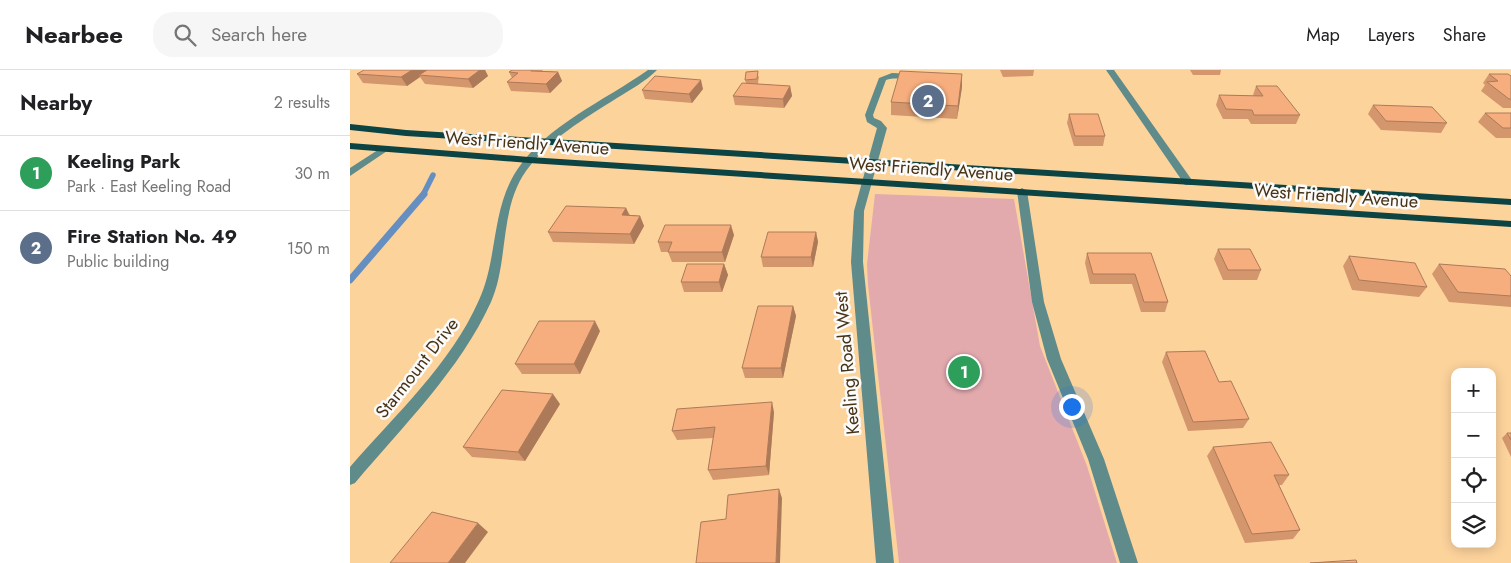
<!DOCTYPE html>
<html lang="en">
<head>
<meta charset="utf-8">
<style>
	:root { --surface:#fff; --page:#f6f6f6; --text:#202124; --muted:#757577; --line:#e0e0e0; --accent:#0f766e }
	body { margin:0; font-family:Jost,sans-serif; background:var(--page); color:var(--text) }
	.controls { position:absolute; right:15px; bottom:15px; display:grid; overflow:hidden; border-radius:10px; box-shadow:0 2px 12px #0003 }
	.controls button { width:45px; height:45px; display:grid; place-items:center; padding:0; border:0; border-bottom:1px solid var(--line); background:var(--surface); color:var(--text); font:25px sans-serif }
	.you { position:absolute; left:721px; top:336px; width:18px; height:18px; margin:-12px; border:4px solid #fff; border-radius:50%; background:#1a73e8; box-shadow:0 0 0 8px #1a73e833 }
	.badge { display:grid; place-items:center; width:32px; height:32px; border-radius:50%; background:var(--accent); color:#fff; font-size:16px; font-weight:700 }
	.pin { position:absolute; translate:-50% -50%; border:2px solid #fff; box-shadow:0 1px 5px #0006 }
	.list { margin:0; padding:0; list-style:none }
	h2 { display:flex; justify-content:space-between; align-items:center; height:65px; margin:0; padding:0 20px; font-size:21px }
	h2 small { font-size:16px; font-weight:400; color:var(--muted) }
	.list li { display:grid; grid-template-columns:32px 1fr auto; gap:15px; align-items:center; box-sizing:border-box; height:75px; padding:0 20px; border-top:1px solid var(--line) }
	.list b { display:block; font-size:19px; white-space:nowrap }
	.list p { margin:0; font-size:16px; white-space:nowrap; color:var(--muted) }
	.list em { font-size:16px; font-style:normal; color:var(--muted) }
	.icon { flex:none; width:28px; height:28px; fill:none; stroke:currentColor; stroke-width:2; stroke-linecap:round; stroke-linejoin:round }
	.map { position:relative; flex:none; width:1161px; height:493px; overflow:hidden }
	header { display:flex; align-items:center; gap:30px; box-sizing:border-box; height:70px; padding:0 25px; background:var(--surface); border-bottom:1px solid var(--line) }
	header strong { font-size:24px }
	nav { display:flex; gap:28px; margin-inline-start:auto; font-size:18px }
	.search { width:350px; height:45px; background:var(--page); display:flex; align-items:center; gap:12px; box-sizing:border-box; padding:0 18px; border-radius:20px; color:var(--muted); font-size:19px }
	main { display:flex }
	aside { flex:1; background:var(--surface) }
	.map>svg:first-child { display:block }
	.green { fill:#e3aaae }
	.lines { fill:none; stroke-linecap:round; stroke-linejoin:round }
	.stream-far1 { stroke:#668fc1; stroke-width:5.5 }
	.stream { stroke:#668fc1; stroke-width:7 }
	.minor { fill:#5f8b8a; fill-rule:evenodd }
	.major { fill:#0c4343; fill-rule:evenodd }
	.wall { fill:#d4966c }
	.shaded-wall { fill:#ac7a58 }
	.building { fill:#f6ae7e; stroke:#ac7a58 }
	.labels { text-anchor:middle; stroke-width:5; stroke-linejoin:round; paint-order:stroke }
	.street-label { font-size:18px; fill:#483315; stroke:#fbfbfb }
</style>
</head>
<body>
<header>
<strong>Nearbee</strong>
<div class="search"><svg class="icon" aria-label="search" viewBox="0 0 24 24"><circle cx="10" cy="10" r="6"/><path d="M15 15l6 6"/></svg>Search here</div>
<nav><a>Map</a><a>Layers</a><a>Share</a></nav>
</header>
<main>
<aside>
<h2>Nearby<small>2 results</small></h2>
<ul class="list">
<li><span class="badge" style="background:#2e9e5b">1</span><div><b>Keeling Park</b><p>Park · East Keeling Road</p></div><em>30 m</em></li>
<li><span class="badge" style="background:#5c6f8a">2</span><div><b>Fire Station No. 49</b><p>Public building</p></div><em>150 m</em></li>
</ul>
</aside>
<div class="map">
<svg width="1161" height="493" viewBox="0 0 1161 493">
	<rect width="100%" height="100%" fill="#fdd39c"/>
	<path class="green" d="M525,124L664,129L690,276L737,396L767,493H549L518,215L517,194Z"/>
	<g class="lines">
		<path class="stream-far1" d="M73,125L83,105"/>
		<path class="stream" d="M0,210L74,124"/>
		<path class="minor" d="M298,0H307C296,11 280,20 267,28C234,49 199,69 176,101C149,139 159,191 141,232C110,300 53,356 5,413L0,415V397C45,345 101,294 129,230C148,189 141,139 167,100C197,55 254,31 298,0Z
			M756,0H764L844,113L843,115H835Z
			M542,3L565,4L569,6C561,12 547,6 536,10L523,45L524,48L531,51L537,58L514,141L513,192L544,493H526L501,192L504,141L527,58L517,52L515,45L529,8Z
			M34,76L37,77V81L0,106V98Z
			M672,118L677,121L694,232L711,289L754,389L788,493H770L738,389L697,289L682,232L667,121Z"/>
		<path class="major" d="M0,54L56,60L1161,129V135L56,66L0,60Z
			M0,73L179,87L1161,151V157L179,93L0,79Z"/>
	</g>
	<path class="wall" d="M77,0H135L138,6L123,18L75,14L70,7L57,16L13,13L7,4Z
		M162,0H192L193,1L208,2L212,11L200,23L161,21L157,12L162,8L159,2Z
		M650,0H684L683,6L653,7Z
		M840,0H871L870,5H843Z
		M612,4V17L607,49L541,45V32Z
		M1139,4L1161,6V38H1153L1131,21L1135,15L1133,13Z
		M409,6L408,14L440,16L442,26L434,38L385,35L383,26L396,13L395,10Z
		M906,16L950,45L946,54H901L898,49H873L866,35L869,25L904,26L903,25Z
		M353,19L342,33L295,29L292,20Z
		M1023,35L1097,53L1091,63L1031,60L1018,44Z
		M1135,43H1161V68H1146L1128,52Z
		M719,44L755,66L753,76H724L717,53Z
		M276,138L280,145L290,146L294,156L284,174L203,172L198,162Z
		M466,162L468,172L463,197H413L411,187Z
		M384,165L375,192H322L318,182H311L308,172Z
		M868,179L911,200L907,210H873L864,189Z
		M737,183H801L818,232L815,242H791L782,214H740L735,193Z
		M999,186L1077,217L1069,227L1002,220L993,196Z
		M374,194L378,205L372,222H334L331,212Z
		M1089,194L1161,206V237L1099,232L1082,204Z
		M443,236L446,246L433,308H395L392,298Z
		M250,261L230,304H172L165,294Z
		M816,282L869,312L899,349L893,358L838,361L812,292Z
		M210,334L175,391L122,387L113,377Z
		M424,342L419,405L363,410L358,400L363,368L327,370L322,361Z
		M1157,363H1161V387L1152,368Z
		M863,377L939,405L932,415H929L950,460L943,469L895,473L857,386Z"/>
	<path class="shaded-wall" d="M62,0H76L78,2L69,5L70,7L57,16L51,7Z
		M123,0H135L138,6L123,18L118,9Z
		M208,2L212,11L200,23L196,14Z
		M612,4V17L607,49L608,36Z
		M351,10L353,19L342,33L339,24Z
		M440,16L442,26L434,38L433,29Z
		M276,138L280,148L272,145Z
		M290,146L294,156L284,174L280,164Z
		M381,155L384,165L375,192L372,182Z
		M466,162L468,172L463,197L461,187Z
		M374,194L378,205L372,222L369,212Z
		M443,236L446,246L433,308L431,298Z
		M245,251L250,261L230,304L224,294Z
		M203,324L210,334L175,391L168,382Z
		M422,332L424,342L419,405L416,396Z
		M429,419L432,428L430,493H426Z
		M128,453L138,462L115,493H98Z"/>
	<path class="building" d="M14,0H62L51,7L7,4Z
		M77,0H130L118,9L69,5Z
		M162,0H181V1L208,2L196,14L157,12L168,3L159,2Z
		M408,1L407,9L395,10L396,2Z
		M550,1L612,4L608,36L541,32Z
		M1139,4H1158L1161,6V29H1159L1137,12L1148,11Z
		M305,6L351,10L339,24L292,20Z
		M392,13L440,16L433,29L383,26Z
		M906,16H927L950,45H904L902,40L876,39L869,25L913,26Z
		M1023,35L1082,37L1097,53L1036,51Z
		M1135,43H1161V58H1153Z
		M719,44H748L755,66H725Z
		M216,136L276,138L272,145L290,146L280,164L198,162Z
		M315,155H381L372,182H318L322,172H308Z
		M418,162H466L461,187H411Z
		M868,179H900L911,200H878Z
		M737,183H801L818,232H794L785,204H743Z
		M999,186L1065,193L1077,217L1009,210Z
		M337,194H374L369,212H331Z
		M1089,194L1155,199L1161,206V226L1108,222Z
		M408,236H443L431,298H392Z
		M189,251H245L224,294H165Z
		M855,281L869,312L881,311L899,349L843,352L816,282Z
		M152,320L203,324L168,382L113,377Z
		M422,332L416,396L358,400L365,357L322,361L327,339Z
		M1157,363H1161V370Z
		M921,372L939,405H924L950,460L902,464L863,377Z
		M429,419L426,493H346L351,452L376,449L378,425Z
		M82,442L128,453L98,493H40Z
		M1006,490L1007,493H960Z"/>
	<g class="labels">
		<g class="street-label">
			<text transform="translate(177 73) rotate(4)" y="6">West Friendly Avenue</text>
			<text transform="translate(581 99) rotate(4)" y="6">West Friendly Avenue</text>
			<text transform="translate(986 126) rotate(4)" y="6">West Friendly Avenue</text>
			<text transform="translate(497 293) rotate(-95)" y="6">Keeling Road West</text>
			<text transform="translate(67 298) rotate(-52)" y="6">Starmount Drive</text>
		</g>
	</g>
</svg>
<div class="controls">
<button>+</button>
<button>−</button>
<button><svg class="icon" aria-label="locate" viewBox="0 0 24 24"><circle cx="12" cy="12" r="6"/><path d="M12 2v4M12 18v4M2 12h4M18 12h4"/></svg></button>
<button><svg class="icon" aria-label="layers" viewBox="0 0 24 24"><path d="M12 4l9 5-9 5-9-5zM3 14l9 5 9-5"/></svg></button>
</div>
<div class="you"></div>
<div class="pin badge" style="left:614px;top:302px;background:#2e9e5b">1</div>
<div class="pin badge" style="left:578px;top:31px;background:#5c6f8a">2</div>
</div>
</main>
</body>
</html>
